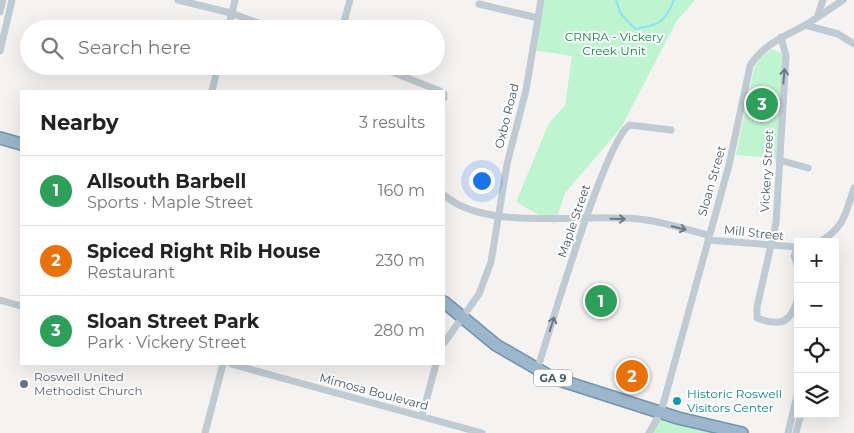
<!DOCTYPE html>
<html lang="en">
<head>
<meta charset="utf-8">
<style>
	:root { --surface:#fff; --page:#f6f6f6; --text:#222; --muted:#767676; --line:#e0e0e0; --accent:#0c7ff4 }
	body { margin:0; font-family:Montserrat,sans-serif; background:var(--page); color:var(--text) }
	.controls { position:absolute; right:15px; bottom:15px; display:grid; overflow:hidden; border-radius:0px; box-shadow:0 5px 20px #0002 }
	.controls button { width:45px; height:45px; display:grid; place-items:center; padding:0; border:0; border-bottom:1px solid var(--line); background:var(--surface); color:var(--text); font:25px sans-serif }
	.you { position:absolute; left:481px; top:180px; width:18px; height:18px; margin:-12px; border:4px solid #fff; border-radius:50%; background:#1a73e8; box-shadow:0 0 0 8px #1a73e833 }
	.badge { display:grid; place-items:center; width:32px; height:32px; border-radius:50%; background:var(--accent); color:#fff; font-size:16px; font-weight:700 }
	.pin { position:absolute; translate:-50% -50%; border:2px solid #fff; box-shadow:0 1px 5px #0006 }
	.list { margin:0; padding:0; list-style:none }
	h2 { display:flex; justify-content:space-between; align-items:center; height:65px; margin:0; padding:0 20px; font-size:21px }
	h2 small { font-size:16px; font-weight:400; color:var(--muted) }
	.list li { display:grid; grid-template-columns:32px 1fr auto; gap:15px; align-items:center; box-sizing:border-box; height:70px; padding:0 20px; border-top:1px solid var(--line) }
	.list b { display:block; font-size:19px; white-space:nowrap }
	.list p { margin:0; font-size:16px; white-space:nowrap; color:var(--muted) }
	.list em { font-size:16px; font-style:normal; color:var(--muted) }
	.icon { flex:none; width:28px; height:28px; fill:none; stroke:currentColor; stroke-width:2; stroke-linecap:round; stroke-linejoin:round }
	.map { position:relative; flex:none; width:854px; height:433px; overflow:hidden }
	.search { position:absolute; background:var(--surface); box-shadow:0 5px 20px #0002; left:20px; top:20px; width:425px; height:55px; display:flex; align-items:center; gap:12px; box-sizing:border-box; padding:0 18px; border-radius:28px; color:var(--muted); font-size:19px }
	.panel { position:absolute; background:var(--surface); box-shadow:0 5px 20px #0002; left:20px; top:90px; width:425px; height:275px; border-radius:0px }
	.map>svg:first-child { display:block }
	.green { fill:#bff4d0 }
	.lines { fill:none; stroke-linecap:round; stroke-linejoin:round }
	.stream { stroke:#89e3f3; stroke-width:2 }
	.trunk-casing { stroke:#7293b0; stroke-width:14 }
	.minor { stroke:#bfcad2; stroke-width:7 }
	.trunk { stroke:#9cb6cb; stroke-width:11 }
	.oneway { stroke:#6c7a84 }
	.worship-dot { fill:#6b7280; stroke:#fff; stroke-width:2 }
	.culture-dot { fill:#0f9aa8; stroke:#fff; stroke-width:2 }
	.labels { text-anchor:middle; stroke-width:4; stroke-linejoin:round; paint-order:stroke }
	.shield { fill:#fff; stroke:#7f8991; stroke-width:1 }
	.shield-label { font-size:11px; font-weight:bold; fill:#485762 }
	.park-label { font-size:12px; fill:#108544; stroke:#fff }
	.street-label { font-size:12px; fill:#485762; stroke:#fff }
	.worship-label { font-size:12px; fill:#5b616d; stroke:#fff; text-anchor:start }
	.culture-label { font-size:12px; fill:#0d838f; stroke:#fff; text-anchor:start }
</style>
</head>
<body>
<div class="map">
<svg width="854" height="433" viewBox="0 0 854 433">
	<rect width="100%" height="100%" fill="#f5f2f2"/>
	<path class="green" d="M538,0H695L676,22L621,128L565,193L555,224L516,202L549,123L565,106L572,56L533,50Z
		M772,49L781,53L783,58L777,158L736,155L754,69L760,58Z
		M661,412L749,433H652Z"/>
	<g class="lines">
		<path class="stream" d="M616,0L621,14L635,29C659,25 665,23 674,0"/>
		<g class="trunk-casing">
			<path id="trunk" d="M0,138L21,144
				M444,302L496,345L553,378L678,418L742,433"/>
		</g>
		<path class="minor" d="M178,0L231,13L274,29
			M479,4L538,18
			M0,12L3,0
			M818,15L823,0
			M805,25L838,34L854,44
			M228,29L235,0
			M342,29L350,0
			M781,37L786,56L776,223L757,307V318C781,327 791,323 798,298
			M0,51L12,0
			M377,66L440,91
			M212,91L218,66
			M444,94V98
			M779,160L808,168
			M444,195C489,234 589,211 646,220C667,223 688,230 709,235
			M708,240L798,247
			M820,242C845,226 845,215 854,188
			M797,248L794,256L798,267
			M0,300L21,306
			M444,343L479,294L491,262L507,164L526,90L541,0
			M231,364L482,433
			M537,370C549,334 606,137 630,125L671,130
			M422,416L436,364
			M205,433L223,364
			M649,433L661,412L729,165L750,66C764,43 785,37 807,24C819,17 831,8 843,0
			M788,433L798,391
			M796,433L801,414"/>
		<use href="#trunk" class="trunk"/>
	</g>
	<defs><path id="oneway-shaft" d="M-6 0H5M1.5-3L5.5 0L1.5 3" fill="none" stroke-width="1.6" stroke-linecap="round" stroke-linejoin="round" transform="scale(1.25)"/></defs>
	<g class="oneway">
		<use href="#oneway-shaft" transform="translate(784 76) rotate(-85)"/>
		<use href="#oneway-shaft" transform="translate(618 219) rotate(1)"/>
		<use href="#oneway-shaft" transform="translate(679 228) rotate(14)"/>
		<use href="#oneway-shaft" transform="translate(552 324) rotate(-72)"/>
	</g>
	<circle class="worship-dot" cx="24" cy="384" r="5"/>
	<circle class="culture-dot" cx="677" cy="401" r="5"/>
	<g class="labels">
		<rect class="shield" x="534" y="369.5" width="38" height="17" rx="4"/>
		<g class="shield-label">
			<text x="553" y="382">GA 9</text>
		</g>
		<g class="park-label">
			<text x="614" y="41">CRNRA - Vickery<tspan x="614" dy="14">Creek Unit</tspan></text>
		</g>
		<g class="street-label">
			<text transform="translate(507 116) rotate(-76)" y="4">Oxbo Road</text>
			<text transform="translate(767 171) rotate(-87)" y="4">Vickery Street</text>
			<text transform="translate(712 181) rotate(-74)" y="4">Sloan Street</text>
			<text transform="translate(574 221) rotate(-71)" y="4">Maple Street</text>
			<text transform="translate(754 233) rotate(6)" y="4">Mill Street</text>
			<text transform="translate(374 392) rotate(15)" y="4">Mimosa Boulevard</text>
		</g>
		<g class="worship-label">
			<text x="34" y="381">Roswell United<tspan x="34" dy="14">Methodist Church</tspan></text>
		</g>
		<g class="culture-label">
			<text x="687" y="398">Historic Roswell<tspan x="687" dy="14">Visitors Center</tspan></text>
		</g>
	</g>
</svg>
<div class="controls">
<button>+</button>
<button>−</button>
<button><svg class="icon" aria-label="locate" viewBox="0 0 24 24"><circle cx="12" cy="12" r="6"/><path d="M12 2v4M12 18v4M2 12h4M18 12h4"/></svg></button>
<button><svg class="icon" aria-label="layers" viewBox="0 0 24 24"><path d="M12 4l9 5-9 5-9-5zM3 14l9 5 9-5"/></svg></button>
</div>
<div class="you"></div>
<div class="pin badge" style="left:601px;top:301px;background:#2e9e5b">1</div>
<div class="pin badge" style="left:632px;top:376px;background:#e8710a">2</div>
<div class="pin badge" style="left:762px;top:104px;background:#2e9e5b">3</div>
<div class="search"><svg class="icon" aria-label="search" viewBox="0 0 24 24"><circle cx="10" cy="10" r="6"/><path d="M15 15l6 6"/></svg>Search here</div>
<section class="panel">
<h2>Nearby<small>3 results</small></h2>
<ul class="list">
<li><span class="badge" style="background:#2e9e5b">1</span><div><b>Allsouth Barbell</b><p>Sports · Maple Street</p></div><em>160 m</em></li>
<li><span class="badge" style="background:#e8710a">2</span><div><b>Spiced Right Rib House</b><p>Restaurant</p></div><em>230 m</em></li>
<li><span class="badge" style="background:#2e9e5b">3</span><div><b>Sloan Street Park</b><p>Park · Vickery Street</p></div><em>280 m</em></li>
</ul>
</section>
</div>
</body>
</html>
